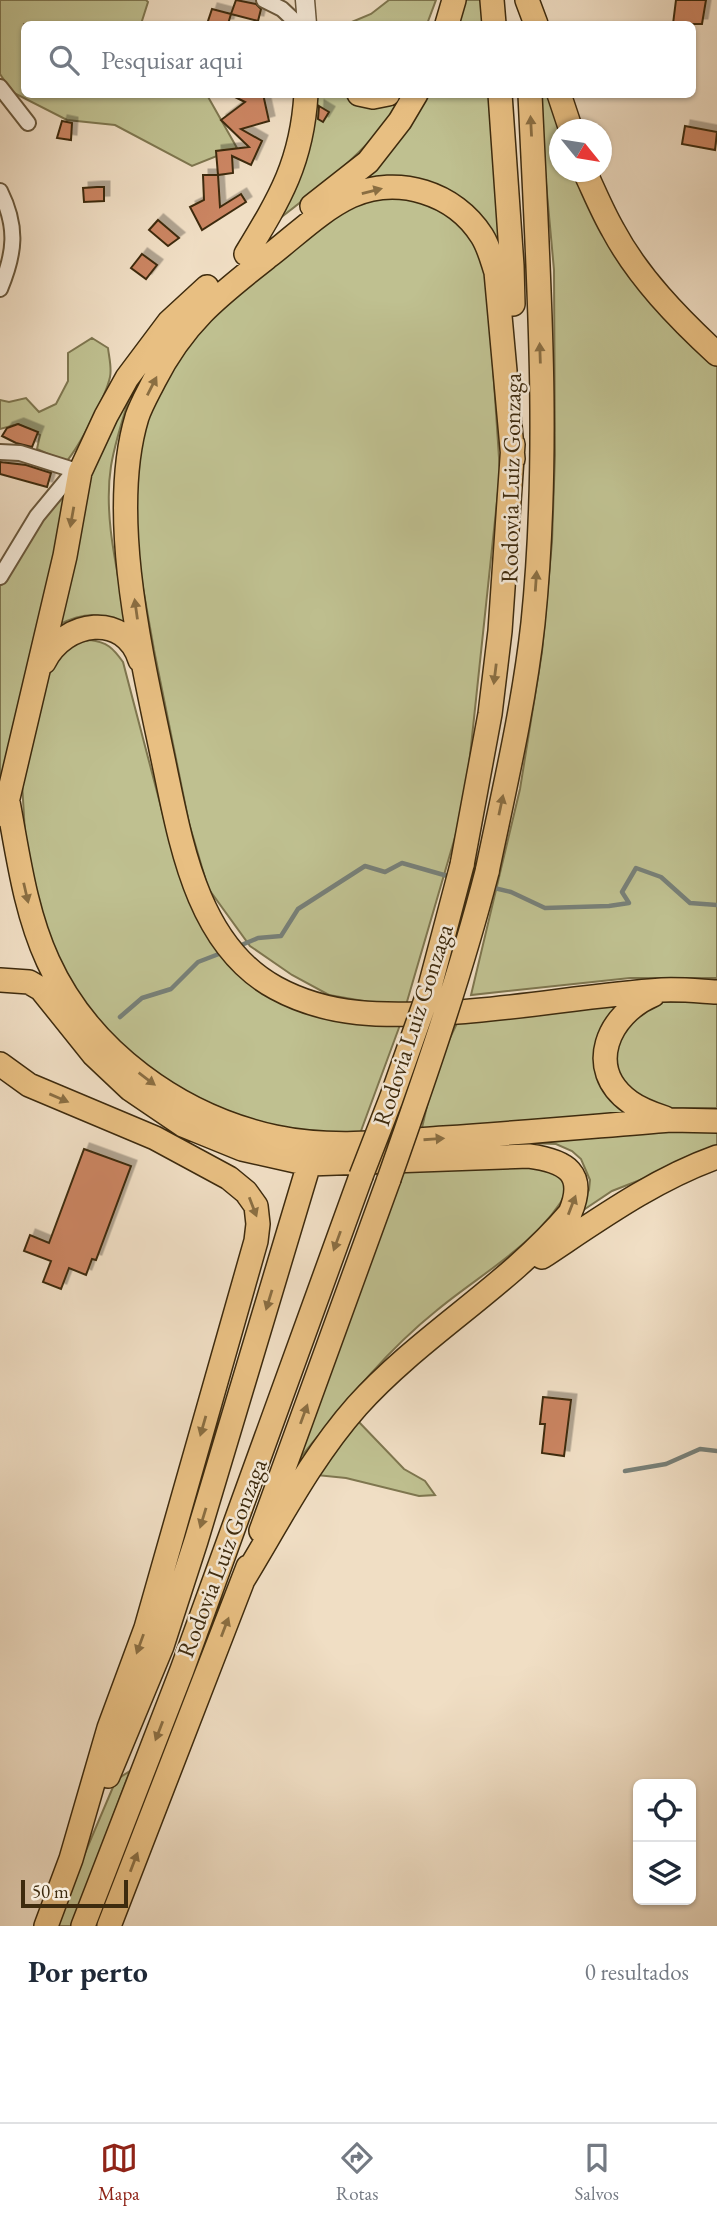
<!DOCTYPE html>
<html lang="pt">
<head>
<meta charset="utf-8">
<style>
	:root { --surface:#fff; --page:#f6f6f7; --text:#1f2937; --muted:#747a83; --line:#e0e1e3; --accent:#8f2418 }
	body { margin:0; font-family:"EB Garamond",serif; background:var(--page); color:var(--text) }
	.controls { position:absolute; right:21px; bottom:21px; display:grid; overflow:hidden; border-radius:10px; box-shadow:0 2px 5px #0004 }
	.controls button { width:63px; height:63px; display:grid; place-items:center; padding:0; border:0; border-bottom:2px solid var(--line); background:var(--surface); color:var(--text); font:35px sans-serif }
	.compass { position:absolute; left:549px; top:119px; width:63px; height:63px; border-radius:50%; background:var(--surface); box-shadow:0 2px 5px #0004; rotate:120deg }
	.scale { position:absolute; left:21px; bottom:18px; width:107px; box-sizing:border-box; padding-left:7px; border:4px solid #3e2b0e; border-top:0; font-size:19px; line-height:24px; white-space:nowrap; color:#3e2b0e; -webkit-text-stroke:5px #f5ead9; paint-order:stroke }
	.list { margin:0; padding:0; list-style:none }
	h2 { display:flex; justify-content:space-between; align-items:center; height:91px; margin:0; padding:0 28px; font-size:30px }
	h2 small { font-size:23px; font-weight:400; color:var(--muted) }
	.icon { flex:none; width:38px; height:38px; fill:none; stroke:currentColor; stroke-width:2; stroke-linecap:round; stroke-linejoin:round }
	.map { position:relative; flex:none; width:717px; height:1926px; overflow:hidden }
	.search { position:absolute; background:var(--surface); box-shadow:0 2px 5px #0004; left:21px; right:21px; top:21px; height:77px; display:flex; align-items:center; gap:18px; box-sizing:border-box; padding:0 24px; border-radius:10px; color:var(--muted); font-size:26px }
	.sheet { height:196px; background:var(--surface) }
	nav { display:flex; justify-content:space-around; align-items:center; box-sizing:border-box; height:98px; border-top:2px solid var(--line); background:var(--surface); font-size:19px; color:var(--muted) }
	nav a { display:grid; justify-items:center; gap:4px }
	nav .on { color:var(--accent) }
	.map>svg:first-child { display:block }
	.green { fill:#bfc090; stroke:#7e764f; stroke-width:2 }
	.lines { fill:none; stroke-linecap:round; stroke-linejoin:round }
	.stream { stroke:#788078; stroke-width:4.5 }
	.building { fill:#cb8562; stroke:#3e2b0e; stroke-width:2; filter:url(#shadow) }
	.minor-casing { stroke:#6a583c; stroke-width:18 }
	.tertiary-casing { stroke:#6a583c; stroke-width:21 }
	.trunk-casing { stroke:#3e2b0e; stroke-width:26 }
	.minor { stroke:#f5ead9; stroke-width:14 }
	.tertiary { stroke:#f5ead9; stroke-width:18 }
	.trunk { stroke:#e8bf82; stroke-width:23 }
	.trunk-bridge-casing { stroke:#3e2b0e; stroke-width:26; stroke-linecap:butt }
	.trunk-bridge { stroke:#e8bf82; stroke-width:23 }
	.oneway { fill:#8a6e42 }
	.labels { text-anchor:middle; stroke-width:5; stroke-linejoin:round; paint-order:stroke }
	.street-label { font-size:24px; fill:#3e2b0e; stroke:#f5ead9 }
</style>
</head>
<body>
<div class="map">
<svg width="717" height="1926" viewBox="0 0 717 1926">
	<defs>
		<filter id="shadow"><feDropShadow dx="5.5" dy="-5.5" stdDeviation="0" flood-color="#0004"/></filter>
	</defs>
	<rect width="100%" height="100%" fill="#f0dec4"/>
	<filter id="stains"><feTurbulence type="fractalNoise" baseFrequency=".00286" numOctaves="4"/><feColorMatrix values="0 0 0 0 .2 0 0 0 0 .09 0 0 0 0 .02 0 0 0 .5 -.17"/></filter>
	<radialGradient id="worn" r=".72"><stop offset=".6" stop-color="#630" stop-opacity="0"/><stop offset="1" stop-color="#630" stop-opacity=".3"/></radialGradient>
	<path class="green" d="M0,0H146L148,2L141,24H24V94L207,95L237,148L192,166L115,125L67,120L12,92L0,74Z
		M389,0H436L427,24H347L371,14Z
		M460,0H483L485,24H453Z
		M311,95H349L382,101L404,95C373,149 319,188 270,226Z
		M421,95H490L501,264L413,178L380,177L337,191Z
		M538,95H550L560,130V172H579L618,257L680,335L717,363V978H630L471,995L520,789L542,652L552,542L555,455L554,270Z
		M382,195C397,198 430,201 442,208C467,221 477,251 487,276L500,473L465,803L406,1005L369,1002L329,995L292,975L250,946L208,888L189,823L154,650L131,520L139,442L163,380L215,312L234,291L348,208Z
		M92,338L108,348C109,357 112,368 110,377C106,396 79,447 66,462L37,449L40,435L18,424L0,429V400L9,402L26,398L39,412L56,404L68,381V353Z
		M136,377C127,406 116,436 111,466C103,517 118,573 127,623C97,613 86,611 58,625L92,466Z
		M70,482L4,780L0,774V578Z
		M90,640C107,642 113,648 123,662L167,830L250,978L400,1025L358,1139L277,1132L157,1081L108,1033L65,976L45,925L26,851L22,782L42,687L57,659L76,643Z
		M630,998L603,1025L596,1050L636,1114L421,1132L436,1067L460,1017Z
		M654,1002H717V1108H653L626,1089L616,1066V1052L627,1019Z
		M717,1126V1150L612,1191L576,1215L589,1190L590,1180L581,1159L572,1151L556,1144L528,1143L412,1148Z
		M528,1160L565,1178L568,1190C541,1242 480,1274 436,1311C380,1356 337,1413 292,1468L393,1170Z
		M357,1420L404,1469L425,1481L435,1495L419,1496L346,1478L316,1475Z
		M130,1771L72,1926H54L116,1780Z"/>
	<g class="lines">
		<path class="stream" d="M490,887L511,892L545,908L609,906L629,903L622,892L636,868L661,877L690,903L717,905
			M239,946L258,938L281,936L298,909L365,866L385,872L402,863L451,877
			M120,1017L142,998L171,989L198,962L224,952
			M625,1471L666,1464L700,1449L717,1451"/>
	</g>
	<path class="building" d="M236,0L256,4L261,9L258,21L231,14Z
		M676,0H706L702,24H673Z
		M212,9L231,14L228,24H207Z
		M229,94H263L269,121L241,129L262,141L251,165L232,156L233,173L218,175L216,151L249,147L221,120L245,102Z
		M319,106L329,112L323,122L318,119Z
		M62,121L72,123L71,140L57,138Z
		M685,126L717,132L715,150L682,144Z
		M203,175H218L220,207L241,194L246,202L202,230L190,207L204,200Z
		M97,187H104V201L84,202L83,188Z
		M158,220L179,238L168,246L149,230Z
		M142,254L157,265L146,279L131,268Z
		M18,424L38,432L32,447L16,443L2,436L7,428Z
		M0,462L26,465L51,473L47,487L0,474Z
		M84,1149L131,1166L96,1260L92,1259L86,1275L69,1268L61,1289L43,1282L51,1261L24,1251L30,1235L49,1243Z
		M543,1397L571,1400L564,1456L542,1453L545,1424H540Z"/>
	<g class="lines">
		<g class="minor-casing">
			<path id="minor" d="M264,0L282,9L298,24
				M0,87L28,123
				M0,191C18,227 15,253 0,289
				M0,452L20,453L80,472
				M0,577L37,516L75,470"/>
		</g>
		<g class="tertiary-casing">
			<path id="tertiary" d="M305,0L307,24"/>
		</g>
		<g class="trunk-casing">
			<path id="trunk" d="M492,0L494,24
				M527,0L536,24
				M447,24L454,0
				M359,94L373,97L388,94
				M500,94L512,266L513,304
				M559,94L571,130
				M585,172C594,191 602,211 613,230C638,277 678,318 717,354
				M312,206L368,162L400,121L416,94
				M246,254C280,198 302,162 306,94
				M513,459L496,272C492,260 489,247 482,236C455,193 398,175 351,196C321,210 295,236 269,256C218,296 184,322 154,381C148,393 141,405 137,417C106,519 145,670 166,773C182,850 200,947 276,988C329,1017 385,1016 444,1013C517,1009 589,995 662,990C680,989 699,991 717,992
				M44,662C65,620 125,612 140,660
				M8,802C18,855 25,911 48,961C89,1051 179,1116 275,1137C331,1149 387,1142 444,1138C520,1133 596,1126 671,1120L717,1121
				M4,815L65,556L80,472L106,416L127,378L169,322L207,287
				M462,865L490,714L500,631L513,444
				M487,872C504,790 524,706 533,623C551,447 538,270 530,94
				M0,980L29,982L41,989L94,1055L130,1089L183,1125L242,1149L309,1164L529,1156C566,1161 587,1173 570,1213C507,1287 421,1335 357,1406C311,1458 279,1521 243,1580
				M653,995C608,1014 584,1069 630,1102C641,1110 653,1114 665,1118
				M0,1064L29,1085L155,1138L229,1178L246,1192L256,1206L258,1224L256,1241L146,1628L109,1728L71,1859L46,1926
				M542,1257C598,1220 653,1180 717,1157
				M261,1531L389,1179
				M108,1776L162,1646L196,1541L309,1164
				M83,1926L182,1670L361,1176
				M109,1926L248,1567"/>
		</g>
		<use href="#minor" class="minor"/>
		<use href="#tertiary" class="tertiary"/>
		<use href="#trunk" class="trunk"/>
		<g class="trunk-bridge-casing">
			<path id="trunk-bridge" d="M361,1176L391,1099L428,994L462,865
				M389,1179C425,1077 460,976 487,872"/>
		</g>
		<use href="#trunk-bridge" class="trunk-bridge"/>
	</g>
	<defs><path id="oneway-solid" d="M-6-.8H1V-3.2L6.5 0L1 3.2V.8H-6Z" transform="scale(1.75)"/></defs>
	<g class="oneway">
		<use href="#oneway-solid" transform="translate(531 126) rotate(-93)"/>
		<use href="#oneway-solid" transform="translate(372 191) rotate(-14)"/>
		<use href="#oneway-solid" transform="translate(540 353) rotate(-92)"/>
		<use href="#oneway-solid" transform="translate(152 386) rotate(-63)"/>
		<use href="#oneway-solid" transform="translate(72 517) rotate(100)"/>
		<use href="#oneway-solid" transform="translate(536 581) rotate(-86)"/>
		<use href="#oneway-solid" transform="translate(136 609) rotate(-98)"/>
		<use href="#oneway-solid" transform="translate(495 674) rotate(97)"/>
		<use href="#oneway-solid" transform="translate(501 805) rotate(-78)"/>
		<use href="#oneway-solid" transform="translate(26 893) rotate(77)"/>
		<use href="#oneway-solid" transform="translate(147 1079) rotate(37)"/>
		<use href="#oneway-solid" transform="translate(59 1098) rotate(23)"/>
		<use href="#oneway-solid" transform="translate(434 1139) rotate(-4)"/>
		<use href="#oneway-solid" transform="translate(572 1205) rotate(-69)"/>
		<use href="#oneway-solid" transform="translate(253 1207) rotate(69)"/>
		<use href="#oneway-solid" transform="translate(337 1241) rotate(110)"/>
		<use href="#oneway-solid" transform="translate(269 1300) rotate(107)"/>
		<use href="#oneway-solid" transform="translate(304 1414) rotate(-70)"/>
		<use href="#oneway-solid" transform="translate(203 1426) rotate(106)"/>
		<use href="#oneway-solid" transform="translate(203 1518) rotate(107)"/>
		<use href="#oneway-solid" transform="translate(225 1627) rotate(-69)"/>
		<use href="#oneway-solid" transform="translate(140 1644) rotate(110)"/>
		<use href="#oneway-solid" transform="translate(159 1731) rotate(111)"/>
		<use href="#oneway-solid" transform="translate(134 1862) rotate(-69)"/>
	</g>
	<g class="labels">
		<g class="street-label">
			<text transform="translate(511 478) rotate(-89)" y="8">Rodovia Luiz Gonzaga</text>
			<text transform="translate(413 1025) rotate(-72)" y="8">Rodovia Luiz Gonzaga</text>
			<text transform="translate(222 1558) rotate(-69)" y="8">Rodovia Luiz Gonzaga</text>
		</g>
	</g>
	<rect width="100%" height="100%" filter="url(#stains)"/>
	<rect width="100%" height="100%" fill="url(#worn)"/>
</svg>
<div class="controls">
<button><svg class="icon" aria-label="locate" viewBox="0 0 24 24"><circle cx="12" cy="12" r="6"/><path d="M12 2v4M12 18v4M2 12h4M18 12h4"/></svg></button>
<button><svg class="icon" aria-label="layers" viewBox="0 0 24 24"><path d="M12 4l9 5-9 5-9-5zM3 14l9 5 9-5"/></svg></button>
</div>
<svg class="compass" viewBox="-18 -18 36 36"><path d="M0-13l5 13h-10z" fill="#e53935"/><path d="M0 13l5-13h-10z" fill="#747a83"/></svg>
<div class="scale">50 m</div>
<div class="search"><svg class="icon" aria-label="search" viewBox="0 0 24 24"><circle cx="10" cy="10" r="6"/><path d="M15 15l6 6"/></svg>Pesquisar aqui</div>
</div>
<section class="sheet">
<h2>Por perto<small>0 resultados</small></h2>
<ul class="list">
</ul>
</section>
<nav>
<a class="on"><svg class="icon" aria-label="map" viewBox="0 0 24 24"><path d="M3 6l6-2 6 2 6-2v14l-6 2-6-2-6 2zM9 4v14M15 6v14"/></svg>Mapa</a>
<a><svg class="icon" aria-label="directions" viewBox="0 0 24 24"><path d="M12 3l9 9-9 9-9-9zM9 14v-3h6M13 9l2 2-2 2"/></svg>Rotas</a>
<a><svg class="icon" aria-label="saved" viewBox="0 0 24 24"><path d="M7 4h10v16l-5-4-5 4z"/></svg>Salvos</a>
</nav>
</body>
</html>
